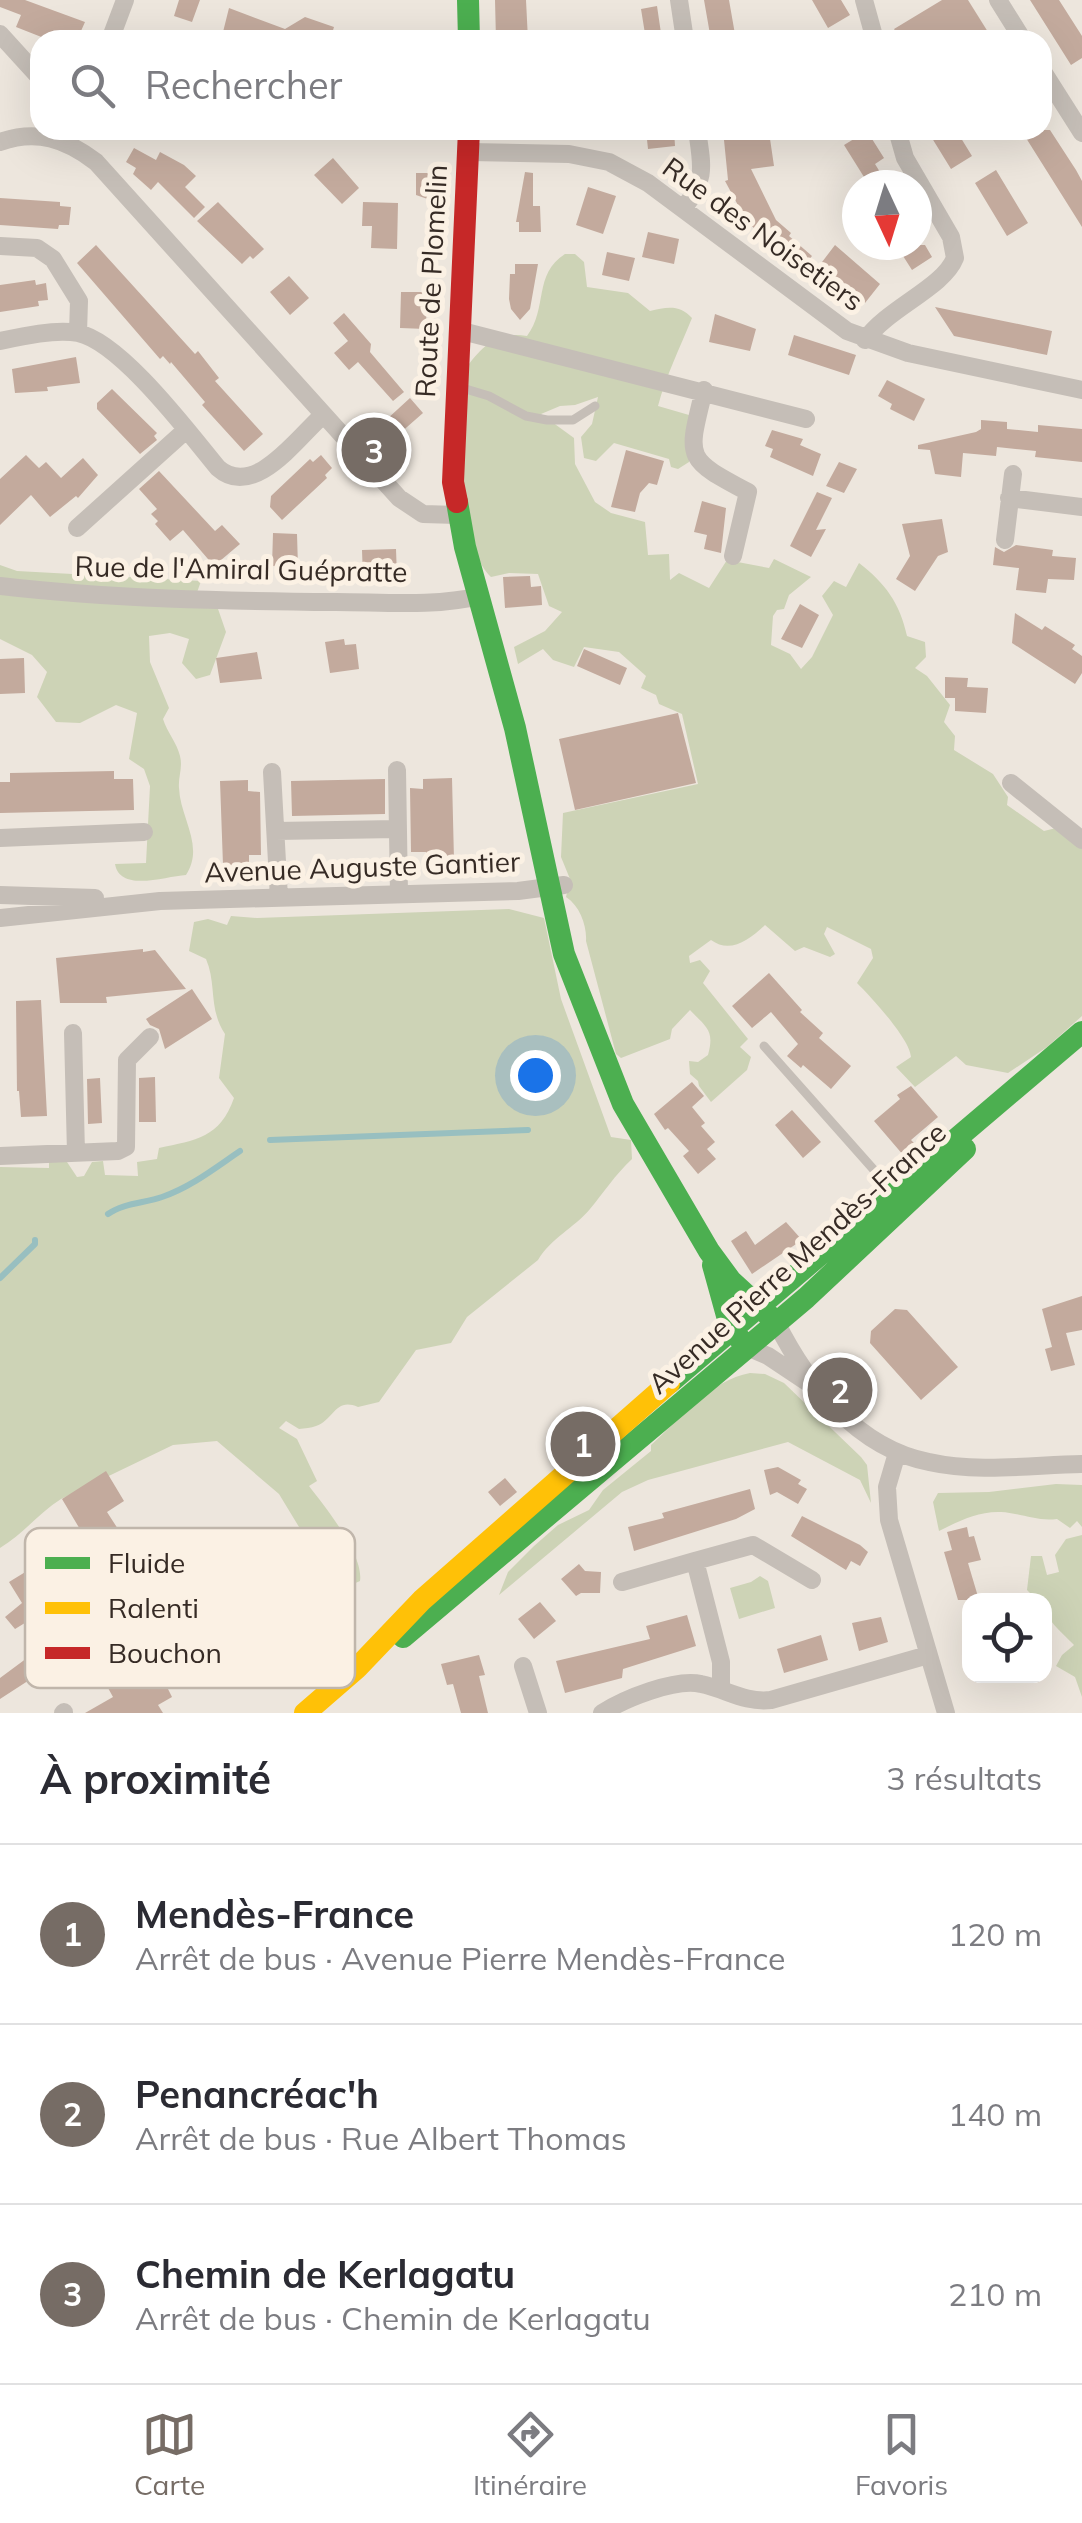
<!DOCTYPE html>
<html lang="fr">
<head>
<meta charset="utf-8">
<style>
	:root { --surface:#fff; --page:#f7f7f7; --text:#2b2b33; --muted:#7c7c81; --line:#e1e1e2; --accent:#766c65 }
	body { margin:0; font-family:Mulish,sans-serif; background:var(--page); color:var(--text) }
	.controls { position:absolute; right:30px; bottom:30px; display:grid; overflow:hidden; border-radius:20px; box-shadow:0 10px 40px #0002 }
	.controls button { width:90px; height:90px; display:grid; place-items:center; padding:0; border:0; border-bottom:2px solid var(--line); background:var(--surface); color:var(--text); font:50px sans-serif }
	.compass { position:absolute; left:842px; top:170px; width:90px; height:90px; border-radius:50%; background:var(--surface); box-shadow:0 10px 40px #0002; rotate:176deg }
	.you { position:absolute; left:535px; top:1075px; width:35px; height:35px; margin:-25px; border:8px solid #fff; border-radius:50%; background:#1a73e8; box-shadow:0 0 0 15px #1a73e833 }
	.badge { display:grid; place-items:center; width:65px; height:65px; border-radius:50%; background:var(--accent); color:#fff; font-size:32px; font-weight:700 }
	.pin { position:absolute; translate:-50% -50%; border:5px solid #fff; box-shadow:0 2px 10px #0006 }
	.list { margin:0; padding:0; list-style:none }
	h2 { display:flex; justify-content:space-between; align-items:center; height:130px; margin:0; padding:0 40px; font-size:42px }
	h2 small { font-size:32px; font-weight:400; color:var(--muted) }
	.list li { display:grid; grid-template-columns:65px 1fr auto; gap:30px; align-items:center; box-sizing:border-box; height:180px; padding:0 40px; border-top:2px solid var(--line) }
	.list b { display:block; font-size:38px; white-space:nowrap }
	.list p { margin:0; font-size:32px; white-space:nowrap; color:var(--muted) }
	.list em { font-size:32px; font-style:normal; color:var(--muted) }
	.icon { flex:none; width:55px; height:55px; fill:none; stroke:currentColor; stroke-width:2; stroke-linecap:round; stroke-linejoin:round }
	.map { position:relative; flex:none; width:1082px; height:1713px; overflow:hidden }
	.search { position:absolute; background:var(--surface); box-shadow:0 10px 40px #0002; left:30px; right:30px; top:30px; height:110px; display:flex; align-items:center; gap:25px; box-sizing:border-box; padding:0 35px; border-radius:30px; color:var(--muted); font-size:38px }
	.sheet { height:670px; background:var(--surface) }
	nav { display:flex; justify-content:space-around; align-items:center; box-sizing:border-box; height:140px; border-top:2px solid var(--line); background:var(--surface); font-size:28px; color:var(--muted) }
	nav a { display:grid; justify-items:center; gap:5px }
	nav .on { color:var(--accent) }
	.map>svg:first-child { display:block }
	.green { fill:#cdd3b6 }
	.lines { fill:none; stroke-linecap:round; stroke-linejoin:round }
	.stream { stroke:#98bfc0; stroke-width:6 }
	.building { fill:#c3aa9d }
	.lane { stroke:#c5beb7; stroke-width:9 }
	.street { stroke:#c5beb7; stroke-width:18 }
	.fast { stroke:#4caf50; stroke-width:22 }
	.slow { stroke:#ffc107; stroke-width:22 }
	.jam { stroke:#c62828; stroke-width:22 }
	.labels { text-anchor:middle; stroke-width:10; stroke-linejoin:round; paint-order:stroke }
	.street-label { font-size:28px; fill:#362b25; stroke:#fbf1e4 }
	.key { fill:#fbf1e4; stroke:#c0b6ab; stroke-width:2.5 }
	.key-label { font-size:28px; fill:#362b25 }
</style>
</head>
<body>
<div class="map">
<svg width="1082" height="1713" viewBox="0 0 1082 1713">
	<rect width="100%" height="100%" fill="#ede6dd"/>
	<path class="green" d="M565,254H575L584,262L587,287L628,293L650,311C666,307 680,304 692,318C680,348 666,375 658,406L689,415V462L678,469L671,467L669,459L614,443L596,461L584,458L581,437L592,424L598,397L575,405L560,406L541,414L574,438L575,464L595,502L611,513L645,522L648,555L669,554L670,580L679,573L709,588L727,560L769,568L774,559L811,577L789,595L784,609L777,610L773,616L771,645L790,654L801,669L812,657L833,615L822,596L834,581L846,587L859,563C885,583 900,603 907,636L925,642L926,657L915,668L927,676L950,705L944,722L955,736L954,750L993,774L1008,797L1007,805L1044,831L1060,827L1082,849V1016L1047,1047L1008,1073L966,1065L956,1056L915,1087L896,1067L911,1057C910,1039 871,997 857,983L873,958L871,949L827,927L824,934L835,954L830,957L804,947L795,951L765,925C749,940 730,954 711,940L689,956L690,963L700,960L710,971L703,983L748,1039L740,1047L751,1057L747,1070L711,1102L699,1086L698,1081L690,1074L689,1061L698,1062L708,1055C715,1030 706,1027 690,1010L672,1029L670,1039L621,1058L616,1054L586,941C587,926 580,906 566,897L570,879L561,857L563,813L698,784L682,714L659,704L656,695L641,688L646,676L619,652L584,647L574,667L553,660L543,649L518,664L514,647L545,631L562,612L549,606L538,574L509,573L491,577C457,546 462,421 461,375C479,350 494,330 527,336C548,309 533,274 565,254Z
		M0,565L17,571L201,581L193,604L217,606L226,632L210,675L196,679L182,663L189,639L170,633L149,636L150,662L169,708L163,719C167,732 177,743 180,756C183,768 178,777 179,788C180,818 205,846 186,875C166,876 120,893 115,864L146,863L150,786L144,769L129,759L137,713L116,705L80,723L56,722L37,697L47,672L32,655L0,639Z
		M509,909L544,918L561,999L611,1137L631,1140L632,1159C615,1175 604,1192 590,1209C574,1228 551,1238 538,1260L467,1317L451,1343L416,1350L379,1402L358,1407C335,1397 334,1420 316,1426C311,1428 305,1428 299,1429L286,1421L279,1428L297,1439L317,1481L309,1486C326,1508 364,1555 360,1581L351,1585L330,1578L279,1494L217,1441L173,1445L61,1499C39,1513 23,1534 0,1548V1167L49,1168V1162H67L77,1177L84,1176L92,1162L103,1161L105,1175L138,1176L137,1162L157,1159L159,1148C196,1140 220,1138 234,1098L219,1078L225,1034C208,1008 217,985 206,959L189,951L194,922L208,919L227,925L231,916L257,918Z
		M750,1373L765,1374L784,1383L861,1457L867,1465L871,1503L860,1480L788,1442L648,1480L622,1492L499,1595L508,1572L534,1546L558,1525L589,1510L603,1490L651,1451V1445C680,1419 711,1380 750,1373Z
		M1056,1484L1082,1485V1527L1077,1521L1070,1528L1057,1519C1038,1522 1020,1513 1001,1512C978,1511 959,1521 939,1531L933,1502L938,1493L989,1492Z
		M1082,1535V1697L1075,1677L1056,1666L1062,1655L1074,1645C1062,1632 1044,1620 1044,1600H1037L1027,1590L1031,1556H1042L1047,1575L1059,1572L1055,1555L1066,1539Z
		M760,1576L768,1581L775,1608L739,1619L730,1588L751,1582Z"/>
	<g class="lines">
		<path class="stream" d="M270,1140L528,1130
			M108,1214C123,1203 145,1203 162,1197C191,1187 215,1168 240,1151
			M0,1278L35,1244V1240"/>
	</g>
	<path class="building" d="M0,0H25L85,22L77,40H49L16,27L21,15L0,7Z
		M179,0H200L192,22L174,16Z
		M495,0H526L528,40H496Z
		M704,0H729L736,40H711Z
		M812,0H841L850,15L828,28Z
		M942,0H968L993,40H901L894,29Z
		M1030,0H1059L1082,36V58L1071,65Z
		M657,6L662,40H646L641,9Z
		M229,8L285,29L305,17L334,27L330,40H266L269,39L260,36L258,40L247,36L239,40H221Z
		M646,130H674L675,146L648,149Z
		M723,130H751V134L769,132L774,166L751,169L776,220L791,233L789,236L812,256L801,269L747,222L725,181L728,180Z
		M927,130H956L972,156L951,169Z
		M1021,130H1050L1076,170L1082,181V227Z
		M867,131L884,158L875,164L888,185H869L844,145Z
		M134,148L156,160L160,152L184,165L196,176L185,187L205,207L194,218L158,182L151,190L133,174L136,168L126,162Z
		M333,158L359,188L342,204L314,175Z
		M996,170L1028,223L1007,236L975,183Z
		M525,172L533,173V206H540L541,232H519V222H516Z
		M416,173H442V204L416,195Z
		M588,187L616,196L603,234L576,225Z
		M0,198L60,202V206L71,207L69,225H59L58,229L0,225Z
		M218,202L264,249L253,259L250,256L242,264L197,221Z
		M363,202L398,203L397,249L371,248L372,226H362Z
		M648,232L679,239L674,264L642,257Z
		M96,245L195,354L198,351L219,378L215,381L263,434L244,451L202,405L205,402L171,362L170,364L163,356L160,359L77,263Z
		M835,245L880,284L865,303L819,266Z
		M896,245H925L932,257L912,270Z
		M607,252L635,258L629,281L602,275Z
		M515,264H538L530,309L520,320L511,309L509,299L510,274H515Z
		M289,276L309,298L290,315L270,292Z
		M35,280L36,285L46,283L48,300L38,301L39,306L0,312V285Z
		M401,292H427L426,329L400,328Z
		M935,307L1052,331L1047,355L954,336Z
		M344,313L371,344L370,352L404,392L393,401L358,362L349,370L334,353L348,341L333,323Z
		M715,314L756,329L750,351L709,342Z
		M794,335L856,355L849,375L788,355Z
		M76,357L80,383L47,387L48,391L15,393L12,369Z
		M887,380L925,399L914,421L890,409L892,404L878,396Z
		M112,389L157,433L154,436L157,440L140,454L97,409V403Z
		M410,398L423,413L399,434L386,420Z
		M981,420L1007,422V429L1038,432V425L1082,429V462L1035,457L1036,451L997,447L996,456L963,453L961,477L935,474L930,450L918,449V445L976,432L981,429Z
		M772,430L803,439L800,445L821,454L813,476L770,457L773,449L765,446Z
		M626,450L664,461L657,485L649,483L640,493L635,512L611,507Z
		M26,455L39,468L46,462L61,478L83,458L98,475L78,498L76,496L50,517L31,495L0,525V479Z
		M321,455L332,468L325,475L327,478L282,520L270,507L271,496L310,459L313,462Z
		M839,462L857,469L844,493L826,486Z
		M159,471L215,531L222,525L240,544L214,566L183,530L170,541L155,524L158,521L151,514L157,509L139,489Z
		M817,492L832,498L816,530L826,529L811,557L790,546Z
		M702,501L726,508L721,553L704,549L707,535L694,532Z
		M942,519L948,552L938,556L915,591L896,579L910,556L902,524Z
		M273,533L297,534L298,567L272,566Z
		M1016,545L1053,550L1052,556L1076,558L1074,580L1048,579L1046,593L1016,590L1019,568L993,565L995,547L1004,552Z
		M396,549L397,577L363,578L362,550Z
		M530,576L531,587L541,586L542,605L505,608L503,577Z
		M800,604L819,615L802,648L781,639Z
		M1015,613L1042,630L1045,626L1075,645L1072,649L1082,656V673L1075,684L1012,643Z
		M344,639L345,645L356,644L359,669L330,673L325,642Z
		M584,649L627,668L620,685L577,666Z
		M257,652L262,679L220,683L216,658Z
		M24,658L25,693L0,694V659Z
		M945,677L968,678L967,687L988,688L986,713L955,711V698H945Z
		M678,713L696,783L575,810L559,739Z
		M114,771V779H133L134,810L0,813V782H10V773Z
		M452,778L454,860L427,861L426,852H411L410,788L423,789V779Z
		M385,779V814L292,816L291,781Z
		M248,780V791L260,792L261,855H249V866L223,865L220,781Z
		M143,949V952L155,950L186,989L106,997L107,1003H60L56,958Z
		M769,973L802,1010L800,1012L823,1033L819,1038L851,1066L831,1089L803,1065L801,1068L787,1056L798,1044L771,1012L752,1028L732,1006Z
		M192,989L212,1019L165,1049L159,1029L150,1025L146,1019Z
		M41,1000L47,1116L21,1117L19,1091H17L16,1001Z
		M155,1077L156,1122H139V1078Z
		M100,1078L102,1123L88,1124L87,1079Z
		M692,1082L704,1096L692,1107L705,1123L701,1126L715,1142L707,1149L716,1159L698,1174L683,1156L689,1151L668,1128L665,1130L654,1114Z
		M911,1086L938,1117L911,1140L916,1145L904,1156L874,1121L900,1099L897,1095Z
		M792,1110L821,1142L803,1158L775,1125Z
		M786,1222L802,1240L752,1274L731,1241L746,1231L755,1245Z
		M1082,1296V1330L1066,1333L1075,1365L1051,1371L1045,1349L1052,1347L1042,1309Z
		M895,1309L907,1310L958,1367L921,1400L870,1343L871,1331Z
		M778,1467L801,1480L798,1484L807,1489L798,1504L777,1492L770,1495L764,1470Z
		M106,1471L124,1501L107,1512L127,1543L140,1535L153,1546L138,1562L113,1578L61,1601L15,1629L5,1617L22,1603L9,1582L84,1536L62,1499Z
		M505,1478L517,1492L500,1506L488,1492Z
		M750,1489L755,1509L736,1519L634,1551L628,1527L664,1518L662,1513Z
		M802,1516L860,1545L868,1552L860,1566L851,1561L846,1570L791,1536Z
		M967,1527L969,1537L974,1536L981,1560L968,1563L979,1600H958L944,1552L952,1550L947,1532Z
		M295,1529L308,1554L201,1615L230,1640L198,1678L193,1674L168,1689L172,1697L158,1705L163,1713H85L113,1697L86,1648Z
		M579,1564L585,1571L601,1572L600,1593H581L576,1596L561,1579Z
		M540,1602L556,1621L534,1639L518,1619Z
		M687,1615L696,1646L623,1669L622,1678L565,1693L556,1661L650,1639L646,1626Z
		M881,1617L888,1642L859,1651L852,1623Z
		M821,1635L828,1660L784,1673L777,1649Z
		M479,1655L485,1675L479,1676L488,1713H461L453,1684L447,1685L441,1664Z
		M27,1658L37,1675L0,1699V1678Z"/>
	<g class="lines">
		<path class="lane" d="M459,387L489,396L526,416L547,420H573L595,406
			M764,1046L890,1188"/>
		<path class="street" d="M679,0L685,40
			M864,0L875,40
			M998,0L1023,40
			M0,34L40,78
			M110,40L125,0
			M1042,70L1082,133
			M0,142C37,129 66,139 96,162L399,498L423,514L457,515
			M469,152L569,154L609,162L648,183L847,331L908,353L1082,390
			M683,209C707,179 702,166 697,130
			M0,246L37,248L53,259L79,301L78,333
			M458,330L806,419
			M865,340C889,307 943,288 955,258L951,237L905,158L897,130
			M0,341C23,336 55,329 78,333C121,342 189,433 218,468C254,500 297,438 323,415
			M704,390C687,459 684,458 748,492L733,556
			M1009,498L1082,507
			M77,528L186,430
			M1005,540L1013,474
			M0,586C111,599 224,601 336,602C382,602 434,607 480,596
			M397,770L399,894
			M272,772L279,898
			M1011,783L1082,840
			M276,831L397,829
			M0,838L144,832
			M0,895L95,898
			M0,918L160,901L518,891L564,885
			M73,1033L76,1153
			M0,1156L118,1151L126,1147L127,1060L150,1037
			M776,1322C807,1384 857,1448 929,1462C978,1473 1032,1465 1082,1464
			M747,1347L768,1356L807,1382
			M897,1453L887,1487L889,1520L946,1713
			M622,1582L695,1561
			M523,1666L538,1713
			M721,1689V1662L695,1561L753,1545L812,1580
			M63,1713L64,1712
			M602,1713C624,1699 675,1678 701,1684C726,1689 744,1703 771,1700L928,1655"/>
		<path class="fast" d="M468,0L469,40
			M457,502L465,547L515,728L564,954L623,1104L709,1251L731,1281L776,1322
			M713,1265L731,1330L740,1339
			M669,1383L1082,1032
			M403,1637L806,1298L965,1149"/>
		<path class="slow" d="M305,1713L357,1668L422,1600L669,1383"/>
		<path class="jam" d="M457,502L453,482L469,130"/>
	</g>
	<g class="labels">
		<g class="street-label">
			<text transform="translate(763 234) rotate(36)" y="10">Rue des Noisetiers</text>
			<text transform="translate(431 281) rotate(-87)" y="10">Route de Plomelin</text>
			<text transform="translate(241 569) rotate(1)" y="10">Rue de l'Amiral Guépratte</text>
			<text transform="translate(362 867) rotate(-2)" y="10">Avenue Auguste Gantier</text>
			<text transform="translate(797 1258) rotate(-42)" y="10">Avenue Pierre Mendès-France</text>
		</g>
	</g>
	<rect x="25" y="1528" width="330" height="160" rx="15" class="key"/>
	<rect x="45" y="1557" width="45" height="12" fill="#4caf50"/>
	<rect x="45" y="1602" width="45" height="12" fill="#ffc107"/>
	<rect x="45" y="1647" width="45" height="12" fill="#c62828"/>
	<g class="key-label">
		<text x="108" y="1573">Fluide</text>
		<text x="108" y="1618">Ralenti</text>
		<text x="108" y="1663">Bouchon</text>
	</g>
</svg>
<div class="controls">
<button><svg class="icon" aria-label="locate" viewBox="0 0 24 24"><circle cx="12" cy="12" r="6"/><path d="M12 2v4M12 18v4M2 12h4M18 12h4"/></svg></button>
</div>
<svg class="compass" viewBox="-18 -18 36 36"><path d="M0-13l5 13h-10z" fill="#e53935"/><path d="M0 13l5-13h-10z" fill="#7c7c81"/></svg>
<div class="you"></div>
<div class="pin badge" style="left:583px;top:1444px">1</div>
<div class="pin badge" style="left:840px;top:1390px">2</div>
<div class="pin badge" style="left:374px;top:450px">3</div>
<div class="search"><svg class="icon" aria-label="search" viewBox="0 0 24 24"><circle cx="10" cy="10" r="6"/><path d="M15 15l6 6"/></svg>Rechercher</div>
</div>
<section class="sheet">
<h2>À proximité<small>3 résultats</small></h2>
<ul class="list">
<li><span class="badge">1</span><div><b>Mendès-France</b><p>Arrêt de bus · Avenue Pierre Mendès-France</p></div><em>120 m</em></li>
<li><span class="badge">2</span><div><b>Penancréac'h</b><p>Arrêt de bus · Rue Albert Thomas</p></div><em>140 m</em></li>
<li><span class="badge">3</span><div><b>Chemin de Kerlagatu</b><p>Arrêt de bus · Chemin de Kerlagatu</p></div><em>210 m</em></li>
</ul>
</section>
<nav>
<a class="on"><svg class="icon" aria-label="map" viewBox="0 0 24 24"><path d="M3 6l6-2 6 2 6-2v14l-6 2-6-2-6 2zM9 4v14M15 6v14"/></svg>Carte</a>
<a><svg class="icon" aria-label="directions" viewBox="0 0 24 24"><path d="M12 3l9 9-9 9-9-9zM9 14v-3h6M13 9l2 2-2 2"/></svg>Itinéraire</a>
<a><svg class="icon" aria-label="saved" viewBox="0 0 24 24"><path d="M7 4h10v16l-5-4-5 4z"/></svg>Favoris</a>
</nav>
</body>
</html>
